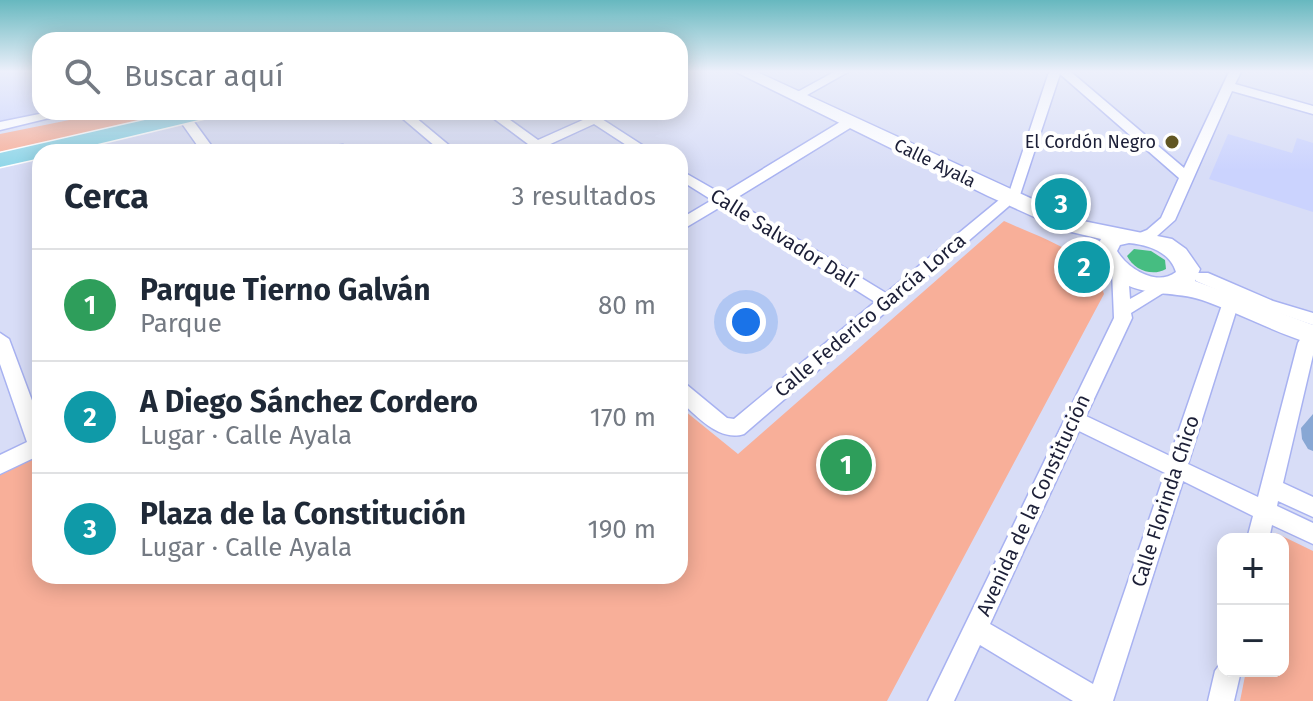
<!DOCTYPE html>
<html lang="es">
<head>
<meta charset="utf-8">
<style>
	:root { --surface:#fff; --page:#f2f2f3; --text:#1f2937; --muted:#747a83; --line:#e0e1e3; --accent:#7c3aed }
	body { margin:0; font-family:"Fira Sans",sans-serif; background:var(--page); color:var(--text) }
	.controls { position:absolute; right:24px; bottom:24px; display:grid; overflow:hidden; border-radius:16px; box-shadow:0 4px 20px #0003 }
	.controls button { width:72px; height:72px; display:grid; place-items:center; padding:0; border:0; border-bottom:2px solid var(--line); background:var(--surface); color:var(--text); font:40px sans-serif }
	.you { position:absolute; left:746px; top:322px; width:28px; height:28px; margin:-20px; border:6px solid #fff; border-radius:50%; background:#1a73e8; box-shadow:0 0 0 12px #1a73e833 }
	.badge { display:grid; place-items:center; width:52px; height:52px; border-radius:50%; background:var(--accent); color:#fff; font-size:26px; font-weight:700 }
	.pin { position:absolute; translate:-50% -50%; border:4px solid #fff; box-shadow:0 2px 8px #0006 }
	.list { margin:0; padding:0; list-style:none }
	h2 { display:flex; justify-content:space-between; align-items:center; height:104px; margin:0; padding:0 32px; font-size:34px }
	h2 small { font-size:26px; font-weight:400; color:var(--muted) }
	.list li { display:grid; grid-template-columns:52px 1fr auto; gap:24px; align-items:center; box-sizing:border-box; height:112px; padding:0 32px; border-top:2px solid var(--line) }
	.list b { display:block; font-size:30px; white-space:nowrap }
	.list p { margin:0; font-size:26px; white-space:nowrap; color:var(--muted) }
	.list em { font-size:26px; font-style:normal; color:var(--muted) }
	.icon { flex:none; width:44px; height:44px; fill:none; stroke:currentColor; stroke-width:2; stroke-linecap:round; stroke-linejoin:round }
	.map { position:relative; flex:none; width:1313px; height:701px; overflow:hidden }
	.search { position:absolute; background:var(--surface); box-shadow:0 4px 20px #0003; left:32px; top:32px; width:656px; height:88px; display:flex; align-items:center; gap:20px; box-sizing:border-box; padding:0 28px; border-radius:24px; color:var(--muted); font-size:30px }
	.panel { position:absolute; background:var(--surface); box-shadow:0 4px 20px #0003; left:32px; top:144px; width:656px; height:440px; border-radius:24px }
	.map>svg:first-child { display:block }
	.built { fill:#cbd3fe }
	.green { fill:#f8af99 }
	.water { fill:#46bd81 }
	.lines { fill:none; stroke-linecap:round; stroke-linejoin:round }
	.minor-casing { stroke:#a8b2f1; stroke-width:3 }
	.secondary-casing { stroke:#a8b2f1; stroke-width:3 }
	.primary-casing { stroke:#fff; stroke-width:3 }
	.minor { fill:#fff; fill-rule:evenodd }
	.secondary { fill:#fff; fill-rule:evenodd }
	.primary { fill:#8ed6e8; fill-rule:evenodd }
	.wall { fill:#88a7d4 }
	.poi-dot { fill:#615623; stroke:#fff; stroke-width:3 }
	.labels { text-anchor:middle; stroke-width:8; stroke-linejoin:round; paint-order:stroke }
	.far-poi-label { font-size:18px; fill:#1c1f37; stroke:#fff; text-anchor:end }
	.far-street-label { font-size:18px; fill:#1c1f37; stroke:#fff }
	.street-label { font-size:20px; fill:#1c1f37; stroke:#fff }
</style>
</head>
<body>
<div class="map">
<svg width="1313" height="701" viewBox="0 0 1313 701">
	<rect width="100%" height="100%" fill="#d8ddf7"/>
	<path class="built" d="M0,72H40V112H68L0,126Z
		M1228,134L1292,153L1297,138L1313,143V212L1209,179Z"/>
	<path class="green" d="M109,112H178L0,152V134Z
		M1004,221C1040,238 1093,252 1104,294L887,701H0V475L40,455V576H680V407L738,454Z
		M1276,533L1313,551V701H1240L1246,671H1283V539H1275Z"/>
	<path class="water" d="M1134,249L1151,251L1165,260L1166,269C1152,277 1134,270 1127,256Z"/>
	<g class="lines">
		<g class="minor-casing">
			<path id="minor" d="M834,72H848L800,99L790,96Z
				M1049,72H1071L1184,168L1229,72H1241L1235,84L1313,106V114L1232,91L1175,220L1157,236L1138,242L1130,237L1147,230L1161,218L1179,178L1060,74L1018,201L1010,202L1009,206L744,434C719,442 697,416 680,401V383L687,385L727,418L734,419L875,302L722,206L680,231V219L712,200L680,180V170L722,194L845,119H855V125L733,200L886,293L999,200L1007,199Z
				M49,112H74L0,130V122Z
				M395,112H409L457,152H442Z
				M485,112H499L538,140L585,119L582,115L584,112H591L653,152H637L594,124L533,152H515L528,144Z
				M179,115H189L216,152H202L178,118Z
				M343,145L354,152H309L316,148Z
				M1120,266L1128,271L1130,299L1162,281L1168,279L1176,285L1131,313L1132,318L1086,416L1170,456L1223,302L1231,296L1196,281L1194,277L1196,273H1208L1273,301L1313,313V325L1238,299L1239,302L1188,464L1258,497L1298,343L1301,338H1313V355L1283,483L1313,497V517L1278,501L1277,506L1313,523V544L1272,525L1269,539H1247L1253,516L1183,481L1113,701H1073L980,645L954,701H928L1114,318L1112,271ZM1079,431L1165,473L1093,684L990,624Z
				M0,333L9,339L40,422V455L0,474V455L27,442L0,364Z
				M1223,660V671H1241L1234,701H1208L1215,671Z"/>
		</g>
		<g class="secondary-casing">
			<path id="secondary" d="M736,72H757L1078,220L1172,239L1186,249L1200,269L1195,281L1313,325V344C1275,333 1240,313 1202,300C1176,291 1149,297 1123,283C1109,276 1101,265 1095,251L1101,239L1063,230L988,196ZM1129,243C1149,245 1170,252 1176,272C1157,287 1128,269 1117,251L1120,245Z"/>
		</g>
		<g class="primary-casing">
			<path id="primary" d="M180,112H219L215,116L64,152H40V158L0,167V153Z"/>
		</g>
		<use href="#minor" class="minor"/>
		<use href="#secondary" class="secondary"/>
		<use href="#primary" class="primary"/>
	</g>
	<path class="wall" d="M1313,414V451L1308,449L1302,439L1301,428Z"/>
	<linearGradient id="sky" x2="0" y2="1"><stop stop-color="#67b8bf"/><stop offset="0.42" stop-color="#edf0fb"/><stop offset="1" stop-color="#edf0fb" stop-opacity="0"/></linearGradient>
	<rect width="1313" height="170" fill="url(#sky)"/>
	<circle class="poi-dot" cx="1172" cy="142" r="8"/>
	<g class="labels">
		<g class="far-poi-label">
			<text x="1156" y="148">El Cordón Negro</text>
		</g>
		<g class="far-street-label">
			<text transform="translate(935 163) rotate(26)" y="6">Calle Ayala</text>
		</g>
		<g class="street-label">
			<text transform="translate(784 238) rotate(32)" y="7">Calle Salvador Dalí</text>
			<text transform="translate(870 315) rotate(-40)" y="7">Calle Federico García Lorca</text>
			<text transform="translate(1165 501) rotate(-72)" y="7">Calle Florinda Chico</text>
			<text transform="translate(1033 505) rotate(-65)" y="7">Avenida de la Constitución</text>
		</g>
	</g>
</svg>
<div class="controls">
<button>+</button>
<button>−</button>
</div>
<div class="you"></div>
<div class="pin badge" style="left:846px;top:465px;background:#2e9e5b">1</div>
<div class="pin badge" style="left:1084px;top:267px;background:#0f9aa8">2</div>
<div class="pin badge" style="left:1061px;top:204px;background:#0f9aa8">3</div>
<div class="search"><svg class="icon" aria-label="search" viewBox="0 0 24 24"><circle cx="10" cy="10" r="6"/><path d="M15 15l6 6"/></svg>Buscar aquí</div>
<section class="panel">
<h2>Cerca<small>3 resultados</small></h2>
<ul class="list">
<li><span class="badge" style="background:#2e9e5b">1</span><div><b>Parque Tierno Galván</b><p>Parque</p></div><em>80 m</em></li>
<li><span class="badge" style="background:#0f9aa8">2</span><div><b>A Diego Sánchez Cordero</b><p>Lugar · Calle Ayala</p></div><em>170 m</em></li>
<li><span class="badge" style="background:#0f9aa8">3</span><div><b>Plaza de la Constitución</b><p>Lugar · Calle Ayala</p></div><em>190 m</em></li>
</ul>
</section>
</div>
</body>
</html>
